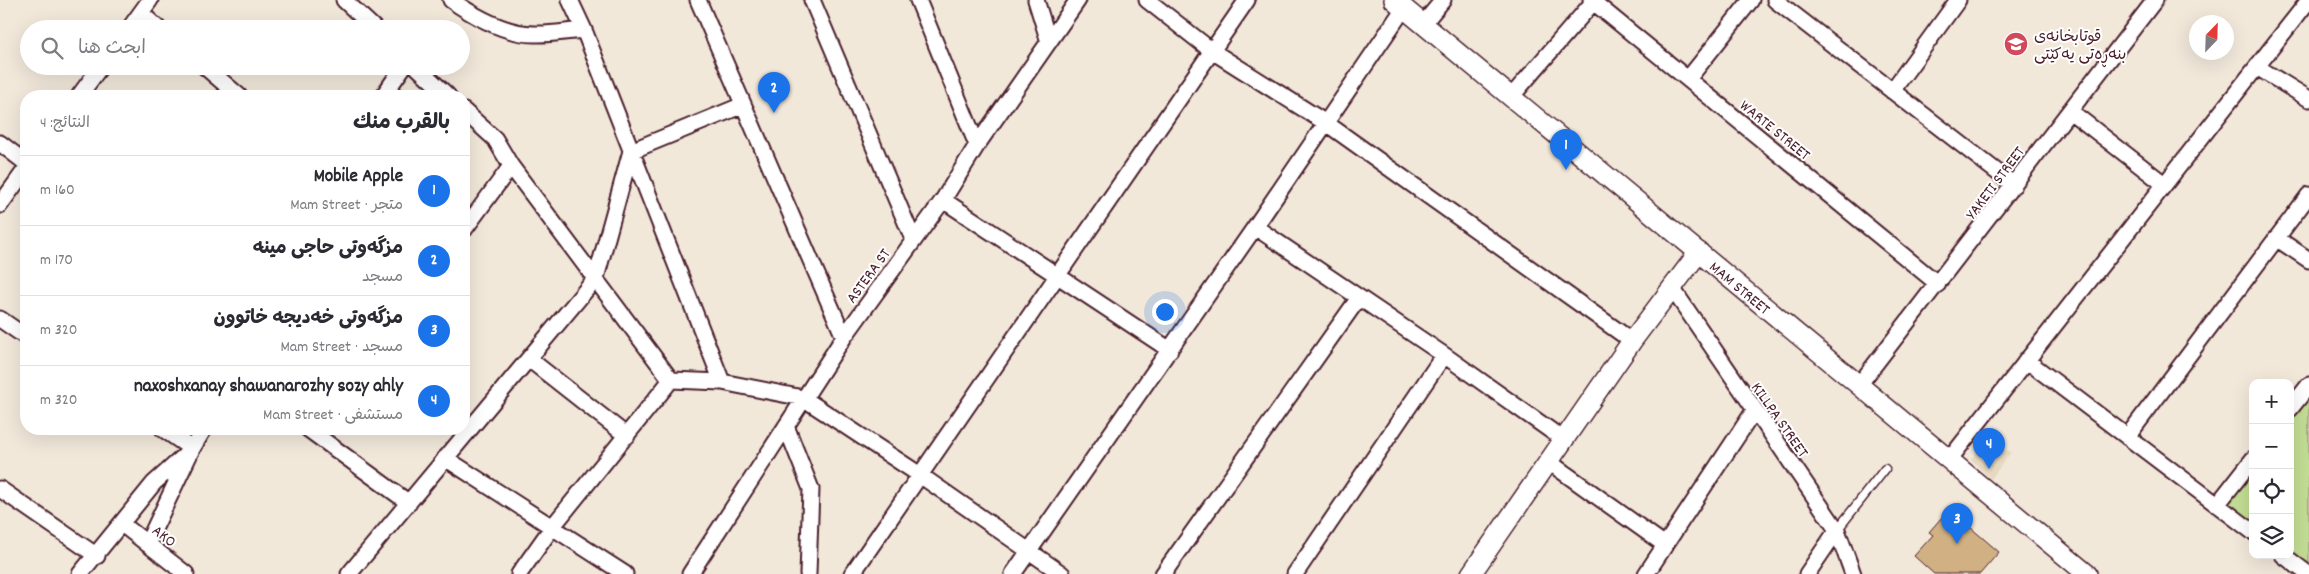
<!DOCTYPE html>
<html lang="ar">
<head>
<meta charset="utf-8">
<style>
	:root { --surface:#fff; --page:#f7f7f7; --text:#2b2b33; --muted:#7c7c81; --line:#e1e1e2; --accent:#1a73e8 }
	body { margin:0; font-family:Dekko,"Playpen Sans Arabic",sans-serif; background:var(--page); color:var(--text); direction:rtl }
	.controls { position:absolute; right:15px; bottom:15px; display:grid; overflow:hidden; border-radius:10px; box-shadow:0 5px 20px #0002 }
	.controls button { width:45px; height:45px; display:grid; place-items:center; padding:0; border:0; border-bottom:1px solid var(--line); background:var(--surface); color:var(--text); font:25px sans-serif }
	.compass { position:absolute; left:2189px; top:15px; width:45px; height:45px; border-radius:50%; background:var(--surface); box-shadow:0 5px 20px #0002; rotate:23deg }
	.you { position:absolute; left:1164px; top:311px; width:18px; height:18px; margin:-12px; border:4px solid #fff; border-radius:50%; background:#1a73e8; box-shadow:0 0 0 8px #1a73e833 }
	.badge { display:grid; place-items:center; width:32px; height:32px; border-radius:50%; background:var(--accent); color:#fff; font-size:16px; font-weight:700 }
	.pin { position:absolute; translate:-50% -41px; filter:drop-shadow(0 1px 2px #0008) }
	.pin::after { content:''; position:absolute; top:26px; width:18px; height:15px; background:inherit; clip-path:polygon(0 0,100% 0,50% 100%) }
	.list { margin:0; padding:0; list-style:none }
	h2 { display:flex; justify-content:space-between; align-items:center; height:65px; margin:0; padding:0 20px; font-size:21px }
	h2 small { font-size:16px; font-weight:400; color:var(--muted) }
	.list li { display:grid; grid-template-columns:32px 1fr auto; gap:15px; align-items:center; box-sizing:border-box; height:70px; padding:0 20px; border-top:1px solid var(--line) }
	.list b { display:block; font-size:19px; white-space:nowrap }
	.list p { margin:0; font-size:16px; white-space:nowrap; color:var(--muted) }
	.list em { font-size:16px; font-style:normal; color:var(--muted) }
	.icon { flex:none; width:28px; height:28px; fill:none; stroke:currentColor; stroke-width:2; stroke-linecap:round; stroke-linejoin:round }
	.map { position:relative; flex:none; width:2309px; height:574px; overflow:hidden; direction:ltr }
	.search { position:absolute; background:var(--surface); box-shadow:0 5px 20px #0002; left:20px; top:20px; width:450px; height:55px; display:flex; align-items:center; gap:12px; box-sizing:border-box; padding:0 18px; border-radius:28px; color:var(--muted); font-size:19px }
	.panel { position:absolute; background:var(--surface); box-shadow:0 5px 20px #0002; left:20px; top:90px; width:450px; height:345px; border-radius:20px; direction:rtl }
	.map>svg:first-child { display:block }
	.built { fill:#e7d8c0 }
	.green { fill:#c2dd94; stroke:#867e60 }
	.building { fill:#d1b184; stroke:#4a1f2b }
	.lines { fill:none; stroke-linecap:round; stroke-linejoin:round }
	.service-casing { stroke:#4a1f2b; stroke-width:11 }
	.minor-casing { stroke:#4a1f2b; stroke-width:19 }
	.tertiary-casing { stroke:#4a1f2b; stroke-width:22 }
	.service { stroke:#fff; stroke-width:8 }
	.minor { stroke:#fff; stroke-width:15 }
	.tertiary { stroke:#fff; stroke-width:19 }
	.labels { text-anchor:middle; stroke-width:4; stroke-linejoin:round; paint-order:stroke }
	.poi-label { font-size:16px; fill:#4a1f2b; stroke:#fff; text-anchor:start }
	.street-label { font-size:16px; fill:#4a1f2b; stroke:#fff }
</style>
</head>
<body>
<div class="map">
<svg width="2309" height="574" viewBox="0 0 2309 574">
	<rect width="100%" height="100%" fill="#f1e8da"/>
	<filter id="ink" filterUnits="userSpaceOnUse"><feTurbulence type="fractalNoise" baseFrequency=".02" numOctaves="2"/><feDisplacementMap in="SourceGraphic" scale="10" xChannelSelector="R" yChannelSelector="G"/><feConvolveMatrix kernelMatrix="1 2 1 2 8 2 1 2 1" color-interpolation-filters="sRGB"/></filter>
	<g filter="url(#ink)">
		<path class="built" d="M1986,442L2011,452L1991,479L1971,459Z"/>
		<path class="green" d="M2309,395V568L2290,553V420Z
			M2253,470V524L2227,505Z"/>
		<path class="building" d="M1949,509L1999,552L1980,574H1934L1914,556L1933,535L1929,532Z"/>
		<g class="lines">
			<g class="service-casing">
				<path id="service" d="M1837,530L1885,469"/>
			</g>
			<g class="minor-casing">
				<path id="minor" d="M344,0L375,29
					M451,0C474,16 505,34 534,34C550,35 568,31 584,30
					M570,0L584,30L722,382
					M698,0L844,337
					M812,0L913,239
					M918,0L977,145
					M1036,0L1049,42
					M1147,0L1212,51L1326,123L1632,341
					M1591,0L1938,284
					M1775,0L2014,185
					M141,13L159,29
					M1423,24L1443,0
					M129,29L150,0
					M204,66L239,96
					M416,66L448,96
					M2257,67L2309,99
					M1688,79L1751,0
					M1892,91L1958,0
					M79,96L101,66
					M383,96L404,66
					M1511,97L1595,0
					M464,111L495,139L511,166L671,380L722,382L803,398L920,475L1062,574
					M2070,111L2164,184
					M0,143L26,163
					M943,200L1170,350
					M0,205L26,169
					M1255,227L1444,355L1564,440
					M464,230L511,166
					M2276,238L2309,260
					M1672,288L1837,530L1853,574
					M0,319L26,337
					M529,359L627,436
					M2026,360L2253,532
					M1859,385L2155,0
					M2290,409L2309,385
					M786,426L811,489L808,574
					M308,429L409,503
					M2127,437L2309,195
					M445,458L625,574
					M1949,460L2309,0
					M1549,462L1665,545
					M0,489L97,556
					M2217,505L2253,459
					M122,524L186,574
					M147,544L192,449L163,429
					M2283,555L2308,574
					M80,574L154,483L192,449L204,429
					M349,574L596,278L631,151L743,105
					M519,574L553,526L671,380
					M690,574L844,337L943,200L977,145L1078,0
					M852,574L1247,0
					M1013,574L1255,227L1404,8
					M1163,574L1358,299
					M1295,574L1444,355
					M1646,574L1754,411
					M1807,574L1837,530"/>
			</g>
			<g class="tertiary-casing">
				<g id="tertiary">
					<path id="s1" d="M1394,0L2087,574"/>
					<path d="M1471,574L1632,341L1699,252"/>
				</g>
			</g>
			<use href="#service" class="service"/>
			<use href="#minor" class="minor"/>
			<use href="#tertiary" class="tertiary"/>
		</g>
	</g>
	<defs>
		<g id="school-disc" transform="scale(1.25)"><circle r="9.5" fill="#d1495b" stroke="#fff"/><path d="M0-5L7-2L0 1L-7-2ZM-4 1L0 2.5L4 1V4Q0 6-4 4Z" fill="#fff"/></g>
	</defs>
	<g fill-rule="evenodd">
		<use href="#school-disc" x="2016" y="44"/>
	</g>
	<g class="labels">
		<g class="poi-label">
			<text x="2034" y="41">قوتابخانەی<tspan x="2034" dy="18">بنەڕەتی یەکێتی</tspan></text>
		</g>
		<g class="street-label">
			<text transform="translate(1776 129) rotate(39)" y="6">WARTE STREET</text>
			<text transform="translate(1994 182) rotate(-53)" y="6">YAKETI STREET</text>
			<text transform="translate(867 275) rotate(-54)" y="6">ASTERA ST</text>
			<text dy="6" stroke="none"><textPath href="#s1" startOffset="450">MAM STREET</textPath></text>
			<text transform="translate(1781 419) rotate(55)" y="6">KILLPA STREET</text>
			<text transform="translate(165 535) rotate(38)" y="6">AKO</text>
		</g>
	</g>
</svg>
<div class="controls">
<button>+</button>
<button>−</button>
<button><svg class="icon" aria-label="locate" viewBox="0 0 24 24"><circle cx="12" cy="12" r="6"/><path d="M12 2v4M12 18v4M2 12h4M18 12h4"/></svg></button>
<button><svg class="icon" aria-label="layers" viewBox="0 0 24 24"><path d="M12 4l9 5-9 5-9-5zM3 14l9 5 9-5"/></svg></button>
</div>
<svg class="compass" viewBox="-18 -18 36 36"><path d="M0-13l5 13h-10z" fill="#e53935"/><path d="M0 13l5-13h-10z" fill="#7c7c81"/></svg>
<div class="you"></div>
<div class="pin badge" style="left:1566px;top:170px">1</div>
<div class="pin badge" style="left:774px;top:113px">2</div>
<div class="pin badge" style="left:1957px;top:544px">3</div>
<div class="pin badge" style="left:1989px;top:469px">4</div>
<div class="search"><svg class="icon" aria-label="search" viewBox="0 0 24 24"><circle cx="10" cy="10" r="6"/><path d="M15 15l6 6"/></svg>ابحث هنا</div>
<section class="panel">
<h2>بالقرب منك<small>النتائج: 4</small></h2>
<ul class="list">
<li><span class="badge">1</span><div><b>Mobile Apple</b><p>متجر · Mam Street</p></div><em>160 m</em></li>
<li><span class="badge">2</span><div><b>مزگەوتی حاجی مینە</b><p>مسجد</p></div><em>170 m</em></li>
<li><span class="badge">3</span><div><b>مزگەوتی خەدیجە خاتوون</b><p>مسجد · Mam Street</p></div><em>320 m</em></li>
<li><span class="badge">4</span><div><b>naxoshxanay shawanarozhy sozy ahly</b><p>مستشفى · Mam Street</p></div><em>320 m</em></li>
</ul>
</section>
</div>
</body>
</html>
